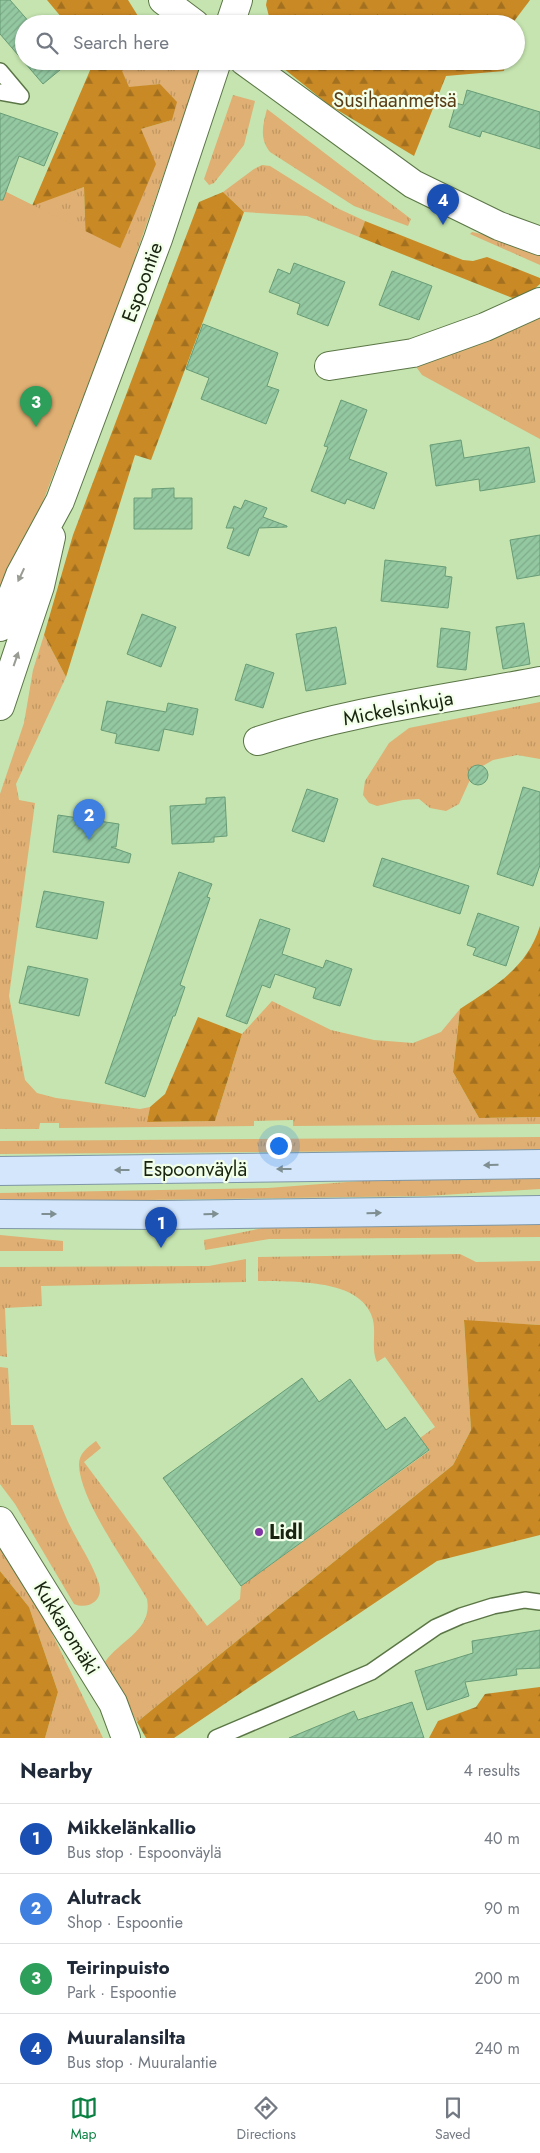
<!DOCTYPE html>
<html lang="en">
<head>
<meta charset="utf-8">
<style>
	:root { --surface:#fff; --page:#f2f2f3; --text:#1f2937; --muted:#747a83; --line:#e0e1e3; --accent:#0b8043 }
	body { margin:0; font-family:Jost,sans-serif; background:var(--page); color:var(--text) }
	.you { position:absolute; left:278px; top:1145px; width:18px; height:18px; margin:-12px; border:4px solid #fff; border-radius:50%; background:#1a73e8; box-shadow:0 0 0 8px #1a73e833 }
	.badge { display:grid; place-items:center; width:32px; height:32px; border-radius:50%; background:var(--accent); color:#fff; font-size:16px; font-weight:700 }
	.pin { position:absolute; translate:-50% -41px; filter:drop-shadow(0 1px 2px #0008) }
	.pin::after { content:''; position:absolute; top:26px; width:18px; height:15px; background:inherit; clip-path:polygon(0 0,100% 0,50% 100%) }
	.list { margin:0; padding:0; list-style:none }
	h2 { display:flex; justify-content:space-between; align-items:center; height:65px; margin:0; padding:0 20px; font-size:21px }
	h2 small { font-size:16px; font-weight:400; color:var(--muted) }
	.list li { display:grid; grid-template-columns:32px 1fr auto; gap:15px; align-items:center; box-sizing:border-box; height:70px; padding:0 20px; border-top:1px solid var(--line) }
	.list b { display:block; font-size:19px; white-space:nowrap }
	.list p { margin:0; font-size:16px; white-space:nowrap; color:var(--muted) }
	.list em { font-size:16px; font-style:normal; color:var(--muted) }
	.icon { flex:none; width:28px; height:28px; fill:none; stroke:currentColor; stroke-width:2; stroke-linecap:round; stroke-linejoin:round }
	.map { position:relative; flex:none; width:540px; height:1738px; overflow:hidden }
	.search { position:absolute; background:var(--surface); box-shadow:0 1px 4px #0004; left:15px; right:15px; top:15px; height:55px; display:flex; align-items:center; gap:12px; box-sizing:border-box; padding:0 18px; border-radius:28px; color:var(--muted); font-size:19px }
	.sheet { height:345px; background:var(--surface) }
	nav { display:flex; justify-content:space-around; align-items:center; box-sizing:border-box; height:70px; border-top:1px solid var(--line); background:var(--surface); font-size:14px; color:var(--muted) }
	nav a { display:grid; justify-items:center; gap:2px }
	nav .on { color:var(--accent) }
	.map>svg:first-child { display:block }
	.grass { fill:url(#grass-tufts) }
	.forest { fill:url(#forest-firs) }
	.green { fill:#dfaf73 }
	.building { fill:url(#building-hatch); stroke:#689c76 }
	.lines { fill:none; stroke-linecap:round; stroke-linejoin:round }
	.service-casing { stroke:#5b7646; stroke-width:18 }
	.minor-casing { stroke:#5b7646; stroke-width:30 }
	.tertiary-casing { stroke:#5b7646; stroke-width:30 }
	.secondary-casing { stroke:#5b7646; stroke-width:30 }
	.primary-casing { stroke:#7f97a7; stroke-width:30 }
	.service { stroke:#fff; stroke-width:15 }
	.minor { stroke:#fff; stroke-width:28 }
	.tertiary { stroke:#fff; stroke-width:28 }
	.secondary { stroke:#fff; stroke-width:28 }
	.primary { stroke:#d3e6fb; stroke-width:28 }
	.oneway { fill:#989c93 }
	.oneway2 { fill:#7f8f91 }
	.poi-dot { fill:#8134a6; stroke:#f2ffe9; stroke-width:2 }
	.labels { text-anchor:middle; stroke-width:4.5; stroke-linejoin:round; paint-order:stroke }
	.park-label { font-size:20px; fill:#583d17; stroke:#f2ffe9 }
	.street-label { font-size:20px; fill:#192410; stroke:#f2ffe9 }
	.poi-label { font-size:20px; font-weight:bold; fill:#192410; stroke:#f2ffe9; text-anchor:start }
</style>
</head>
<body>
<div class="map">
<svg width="540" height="1738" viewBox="0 0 540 1738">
	<defs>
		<pattern id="grass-tufts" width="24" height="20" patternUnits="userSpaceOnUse" patternTransform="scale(1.25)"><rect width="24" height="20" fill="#dfaf73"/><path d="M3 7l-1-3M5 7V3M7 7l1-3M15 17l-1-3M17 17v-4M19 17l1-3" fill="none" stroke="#bf9662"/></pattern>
		<pattern id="forest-firs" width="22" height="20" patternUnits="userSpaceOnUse" patternTransform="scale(1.25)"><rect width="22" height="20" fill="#c98925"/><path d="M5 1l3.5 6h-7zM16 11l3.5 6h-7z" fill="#a2701f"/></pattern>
		<pattern id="building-hatch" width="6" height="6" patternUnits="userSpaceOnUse" patternTransform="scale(1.25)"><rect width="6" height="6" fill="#93c8a1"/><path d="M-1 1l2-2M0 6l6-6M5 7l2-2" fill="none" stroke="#7eac8a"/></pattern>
	</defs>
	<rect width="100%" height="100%" fill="#c5e4af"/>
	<path class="grass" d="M136,61H203L114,318L29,537L6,192L32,205L84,187L86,250L141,129L172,120L160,84L129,88L121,71Z
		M233,95L255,101L244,145L214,183L209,185L204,179Z
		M267,109L411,219L408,226L354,206L270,152C259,138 263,125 267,109Z
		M262,165L270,166L337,208L365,221L359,237L307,216L244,212L223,192L254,169Z
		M472,232L500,238L540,254V265L470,234Z
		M540,307V439L422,375L412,361Z
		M44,635L66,677L16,784L19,800L35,803L9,996L25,1080L37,1093L56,1098L140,1109L150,1107L147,1122L215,1121L242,1034L272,1001L331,1030L374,1040L413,1043L441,1032L460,1009L453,1072L479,1118L540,1117V1124L293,1126V1120L254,1121V1126L59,1128V1123H40L39,1129H0V794L24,723L33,670Z
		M540,702V759L517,755L493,760L474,771L459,804L446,811L430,808L419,799L403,800L377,806L369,803L363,795L365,781L389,743L409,728Z
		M540,1137V1150L0,1154V1141Z
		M540,1176V1189L426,1196L0,1202V1193L268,1188L414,1177Z
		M540,1224V1237L269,1239L205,1250L204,1240L273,1226Z
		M0,1235L63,1241V1251H0Z
		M460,1254L476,1262L540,1261V1325L464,1321L471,1430L453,1465L137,1722L105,1662C120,1640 153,1630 147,1599C128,1565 80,1501 79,1465C79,1453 87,1448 96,1441L101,1448L84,1462L207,1626L240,1599L241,1586L429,1451L420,1438L435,1427L385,1357L377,1362C370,1347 378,1330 371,1314C356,1278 290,1282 258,1281V1257Z
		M246,1259V1282L41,1286L42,1306L5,1308L7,1357L0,1356V1267L209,1266Z
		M0,1367L8,1368L11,1425H33C44,1455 52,1486 65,1515C74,1537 93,1563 99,1584C104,1601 88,1610 74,1604L15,1504L0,1484Z
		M0,1545L44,1617L103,1738H45L58,1692L29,1607L0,1571Z"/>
	<path class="forest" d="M47,0H128L143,24H67Z
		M267,0H530L512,24H271L266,5Z
		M94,61H136L122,71L129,87L160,84L177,102L172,120L141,129L156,164L102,291L86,250L84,187L32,206Z
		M282,61H505L504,71L446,76L414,156L329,105L283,68Z
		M223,192L244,212L151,460L135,455L66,677L44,635L73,535L199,202Z
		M365,221L463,260L473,261L487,257L540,278V284L520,301L359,237Z
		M540,926V1117L479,1118L453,1072L460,1009C495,986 527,968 540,926Z
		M198,1017L242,1034L215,1121L147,1122L150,1107L165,1094Z
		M464,1320L540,1325V1535L437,1561L174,1738H146L137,1722L453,1465L471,1430Z
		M0,1571L29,1607L58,1692L45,1738H0Z
		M540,1687V1738H429L438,1721L476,1707L485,1694Z"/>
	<path class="green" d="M0,189L136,256L29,537L0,602Z"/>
	<path class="building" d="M0,0H10L31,24H24V61H63L66,65L43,84L0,34Z
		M467,90L540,112V149L482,131L480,137L449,127L456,103L463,105Z
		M0,113L58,133L44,166L19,156L3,200H0Z
		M294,263L345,282L328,326L297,314L300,304L269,292L278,269L290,274Z
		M392,271L432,286L419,320L379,305Z
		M203,324L278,353L267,386L279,390L266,424L201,399L209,378L186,369Z
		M341,400L367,410L349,459L387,473L374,509L347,499L345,504L311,491L328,447L324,446Z
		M461,440L464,458L529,447L535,482L480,491L479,479L436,486L430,445Z
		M174,488V498H192V529H134V498H152V489Z
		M245,500L267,508L263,517L287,526V527L259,528L249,556L227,548L234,528H226L234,506L241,509Z
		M540,535V575L517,579L510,540Z
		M385,560L446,567L445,576L452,577L448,608L381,601Z
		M142,614L176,627L161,667L127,654Z
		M524,623L530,664L503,669L496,627Z
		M336,627L346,684L306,691L296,634Z
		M441,628L470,632L466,670L437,667Z
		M246,664L274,673L263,708L235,700Z
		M107,701L166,712L168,703L198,709L193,735L164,729L159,751L115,743L117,734L101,730Z
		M468 775a10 10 0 1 1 20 0a10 10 0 1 1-20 0Z
		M523,787L540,792V865L533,886L497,874Z
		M307,789L338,799L324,842L292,831Z
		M225,797L227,836L214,837V842L172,844L170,806L206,804V798Z
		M58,815L119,824L116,847H111L131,854L129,863L53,852Z
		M382,858L469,886L460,914L373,886Z
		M179,872L212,884L207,897L210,898L180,985L185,987L175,1016H173L145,1097L105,1083Z
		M44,891L104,902L97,939L36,927Z
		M478,913L519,927L506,966L473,955L476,948L467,945Z
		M260,919L290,929L282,954L323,968L326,960L352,969L340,1006L313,998L316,988L275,974L270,988L262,985L247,1024L226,1016Z
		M28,966L88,979L79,1016L19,1003Z
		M302,1378L319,1402L350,1379L386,1430L405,1417L429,1450L241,1586L163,1478Z
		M540,1630V1668L516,1669L517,1675L465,1682L469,1696L427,1710L415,1671L473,1653L472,1641Z
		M412,1702L424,1738H289L354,1711L358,1720Z"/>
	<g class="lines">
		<g class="service-casing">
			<path id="service" d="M0,71L21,96
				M0,92L21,96
				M216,1738L371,1672L436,1627L461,1616L493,1606L525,1600L540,1602"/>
		</g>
		<g class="minor-casing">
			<path id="minor" d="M329,366L413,353L485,327L540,302
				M258,741C349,711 446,699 540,681
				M0,1521L113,1703L126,1738"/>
		</g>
		<g class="tertiary-casing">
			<path id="tertiary" d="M163,0L195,24
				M244,61L413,184L499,226L540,241"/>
		</g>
		<g class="secondary-casing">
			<path id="secondary" d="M230,24L238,0
				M0,627L20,575L60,501L158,239L217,61
				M0,706L40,586L51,537"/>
		</g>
		<g class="primary-casing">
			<path id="primary" d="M0,1171L540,1164
				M0,1214L161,1215L540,1210"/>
		</g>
		<use href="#service" class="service"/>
		<use href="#minor" class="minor"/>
		<use href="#tertiary" class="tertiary"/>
		<use href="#secondary" class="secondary"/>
		<use href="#primary" class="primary"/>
	</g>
	<defs><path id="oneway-solid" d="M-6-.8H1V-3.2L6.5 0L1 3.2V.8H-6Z" transform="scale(1.25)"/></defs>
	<g class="oneway">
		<use href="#oneway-solid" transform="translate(21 575) rotate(115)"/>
		<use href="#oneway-solid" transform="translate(16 659) rotate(-71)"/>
	</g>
	<g class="oneway2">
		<use href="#oneway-solid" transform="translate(491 1165) rotate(179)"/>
		<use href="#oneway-solid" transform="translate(284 1169) rotate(180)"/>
		<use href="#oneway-solid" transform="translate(122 1170) rotate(180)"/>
		<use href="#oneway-solid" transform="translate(374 1213) rotate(-1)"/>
		<use href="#oneway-solid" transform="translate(49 1214)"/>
		<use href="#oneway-solid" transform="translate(211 1214) rotate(-1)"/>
	</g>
	<circle class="poi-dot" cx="259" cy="1532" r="5"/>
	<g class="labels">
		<g class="park-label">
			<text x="395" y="107">Susihaanmetsä</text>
		</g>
		<g class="street-label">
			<text transform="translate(142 282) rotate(-70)" y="7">Espoontie</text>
			<text transform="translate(398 708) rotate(-11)" y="7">Mickelsinkuja</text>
			<text x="195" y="1176">Espoonväylä</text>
			<text transform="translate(67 1628) rotate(58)" y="7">Kukkaromäki</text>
		</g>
		<g class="poi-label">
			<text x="269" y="1539">Lidl</text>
		</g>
	</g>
</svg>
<div class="you"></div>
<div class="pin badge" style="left:161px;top:1248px;background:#1a4fb4">1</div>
<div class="pin badge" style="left:89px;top:840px;background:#3f7fe0">2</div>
<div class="pin badge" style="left:36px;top:427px;background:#2e9e5b">3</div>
<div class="pin badge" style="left:443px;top:225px;background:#1a4fb4">4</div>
<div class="search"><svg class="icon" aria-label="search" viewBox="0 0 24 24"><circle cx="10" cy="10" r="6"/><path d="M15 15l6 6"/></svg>Search here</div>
</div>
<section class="sheet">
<h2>Nearby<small>4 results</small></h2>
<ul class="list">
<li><span class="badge" style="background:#1a4fb4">1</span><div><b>Mikkelänkallio</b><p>Bus stop · Espoonväylä</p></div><em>40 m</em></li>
<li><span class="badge" style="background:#3f7fe0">2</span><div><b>Alutrack</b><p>Shop · Espoontie</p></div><em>90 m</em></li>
<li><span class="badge" style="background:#2e9e5b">3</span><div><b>Teirinpuisto</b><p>Park · Espoontie</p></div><em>200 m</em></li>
<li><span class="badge" style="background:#1a4fb4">4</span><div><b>Muuralansilta</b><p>Bus stop · Muuralantie</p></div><em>240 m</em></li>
</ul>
</section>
<nav>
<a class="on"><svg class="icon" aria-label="map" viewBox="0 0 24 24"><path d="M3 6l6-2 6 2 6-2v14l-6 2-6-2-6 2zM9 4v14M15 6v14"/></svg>Map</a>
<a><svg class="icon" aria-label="directions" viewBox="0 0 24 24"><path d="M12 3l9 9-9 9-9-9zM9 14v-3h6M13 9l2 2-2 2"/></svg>Directions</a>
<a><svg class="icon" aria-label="saved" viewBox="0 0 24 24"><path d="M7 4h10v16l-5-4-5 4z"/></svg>Saved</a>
</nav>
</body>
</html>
